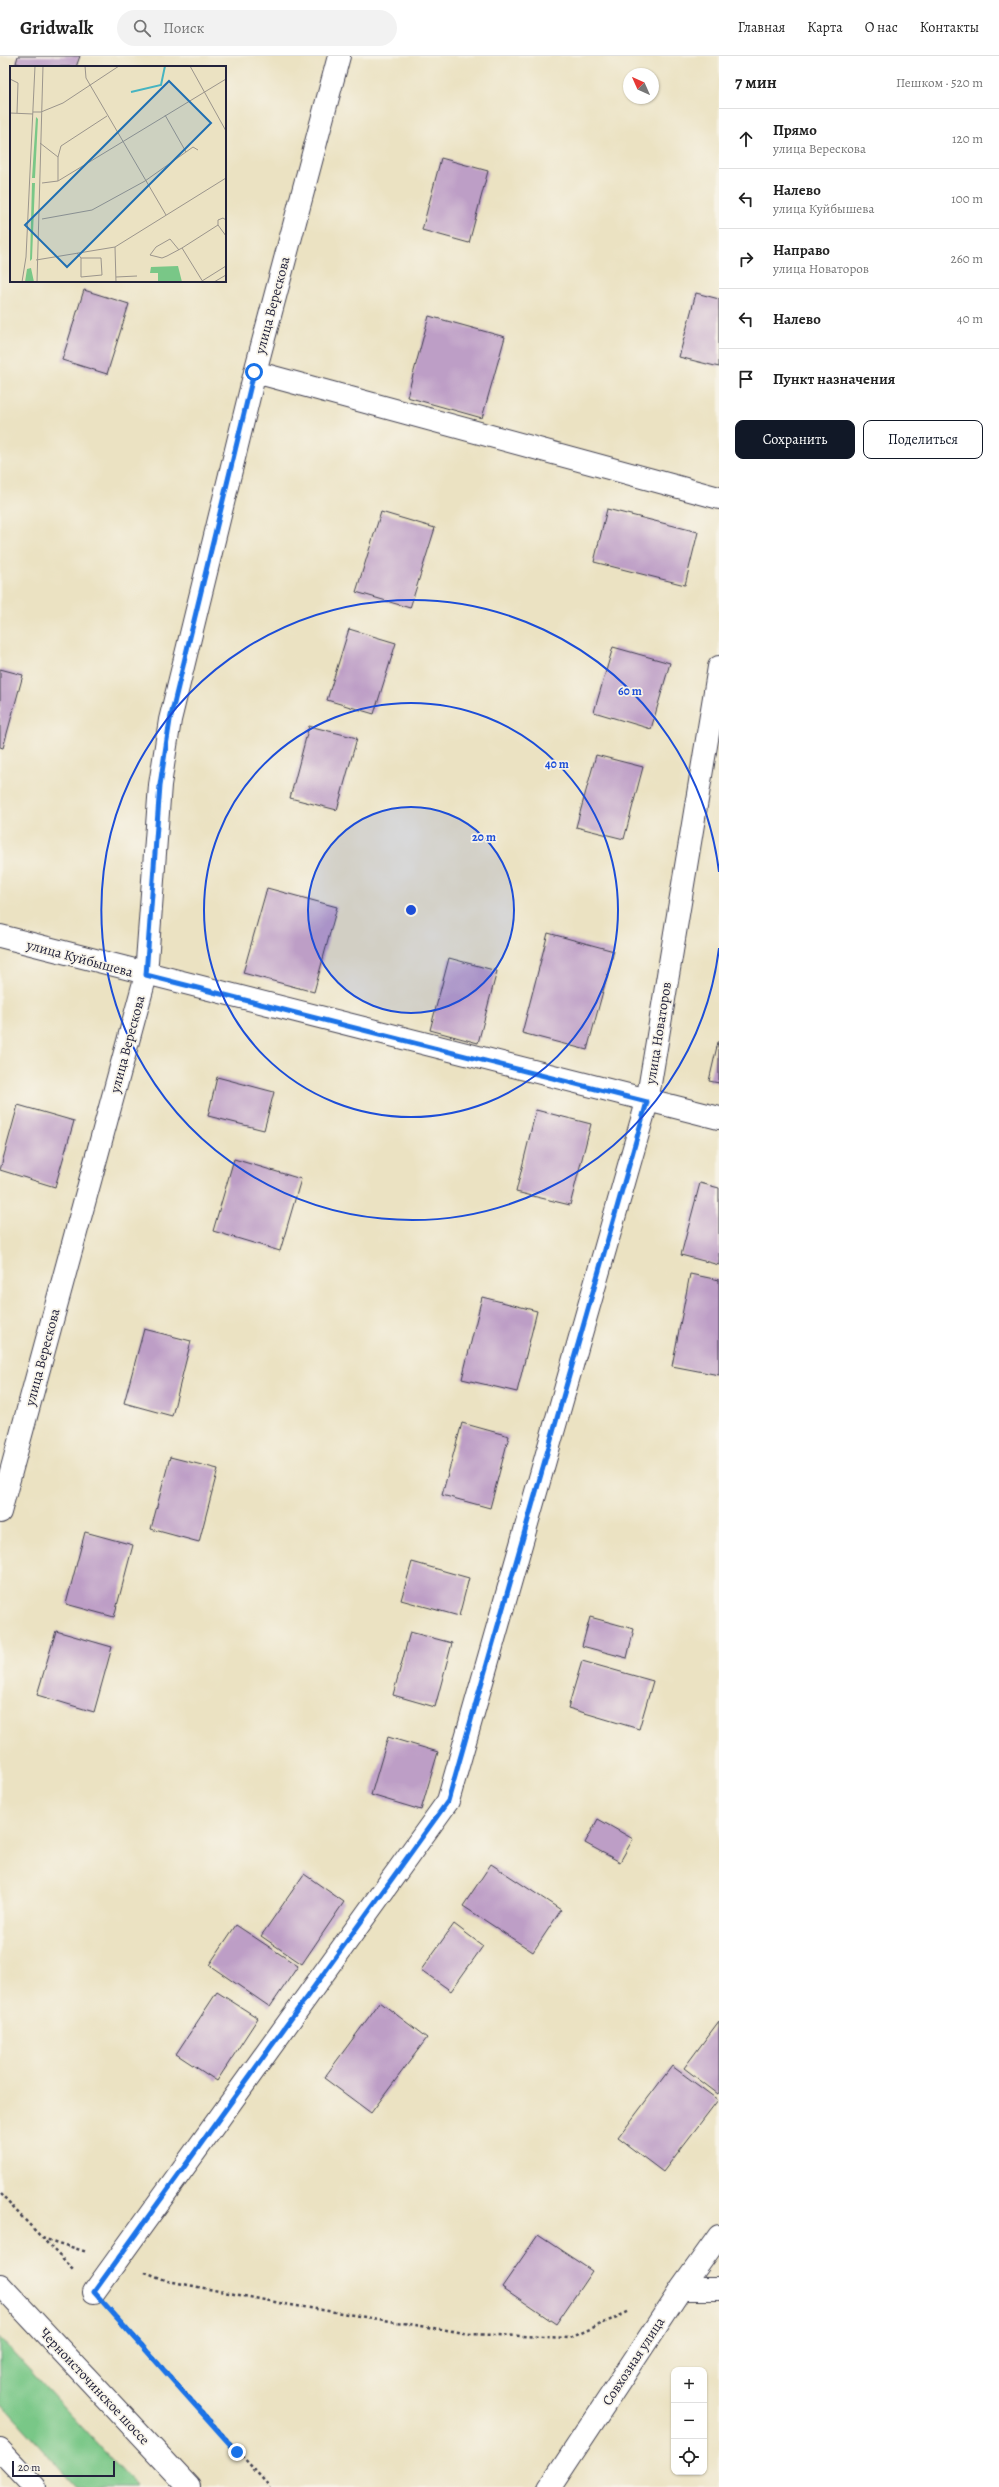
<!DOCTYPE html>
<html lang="ru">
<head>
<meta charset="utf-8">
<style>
	:root { --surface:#fff; --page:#f2f2f2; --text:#222; --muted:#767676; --line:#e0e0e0; --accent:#111827 }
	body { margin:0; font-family:Alegreya,serif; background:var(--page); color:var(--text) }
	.controls { position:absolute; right:12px; bottom:12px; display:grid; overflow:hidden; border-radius:8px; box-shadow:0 1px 3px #0004 }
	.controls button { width:36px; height:36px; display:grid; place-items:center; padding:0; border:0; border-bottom:1px solid var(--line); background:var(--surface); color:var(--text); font:20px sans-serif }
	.compass { position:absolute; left:623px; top:12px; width:36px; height:36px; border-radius:50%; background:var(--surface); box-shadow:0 1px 3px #0004; rotate:315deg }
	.scale { position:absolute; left:12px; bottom:10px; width:103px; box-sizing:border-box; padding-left:4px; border:2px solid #22223b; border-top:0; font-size:11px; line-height:14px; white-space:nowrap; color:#22223b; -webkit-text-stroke:3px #f7f3e8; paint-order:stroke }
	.stop { position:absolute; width:12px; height:12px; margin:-9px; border:3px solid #1a73e8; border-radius:50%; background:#fff }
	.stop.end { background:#1a73e8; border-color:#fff; box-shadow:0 1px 4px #0008 }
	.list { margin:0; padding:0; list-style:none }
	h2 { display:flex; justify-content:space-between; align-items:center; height:52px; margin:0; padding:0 16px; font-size:17px }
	h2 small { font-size:13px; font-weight:400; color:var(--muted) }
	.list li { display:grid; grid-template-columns:26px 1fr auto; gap:12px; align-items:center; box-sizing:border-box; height:60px; padding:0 16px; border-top:1px solid var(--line) }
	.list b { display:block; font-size:15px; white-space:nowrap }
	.list p { margin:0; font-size:13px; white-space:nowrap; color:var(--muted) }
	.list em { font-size:13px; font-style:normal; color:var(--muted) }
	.actions { display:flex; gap:8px; padding:12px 16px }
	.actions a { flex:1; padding:9px 0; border:1px solid var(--accent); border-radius:8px; text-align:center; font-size:14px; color:var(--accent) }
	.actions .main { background:var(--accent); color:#fff }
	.icon { flex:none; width:22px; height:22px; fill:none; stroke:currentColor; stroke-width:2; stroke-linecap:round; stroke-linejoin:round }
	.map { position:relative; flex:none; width:719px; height:2431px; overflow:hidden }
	header { display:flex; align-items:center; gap:24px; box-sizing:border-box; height:56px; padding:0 20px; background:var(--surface); border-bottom:1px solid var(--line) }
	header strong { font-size:19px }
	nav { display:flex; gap:22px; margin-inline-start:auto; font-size:14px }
	.search { width:280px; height:36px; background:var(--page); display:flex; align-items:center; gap:10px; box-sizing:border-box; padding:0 14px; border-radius:22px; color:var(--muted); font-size:15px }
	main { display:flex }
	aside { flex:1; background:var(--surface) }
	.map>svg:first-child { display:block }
	.green { fill:#79c787; stroke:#4e7461 }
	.building { fill:#bd9ec6 }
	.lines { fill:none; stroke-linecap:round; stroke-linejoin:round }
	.minor-casing { stroke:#403f4f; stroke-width:24 }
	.major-casing { stroke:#403f4f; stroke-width:24 }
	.path { stroke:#403f4f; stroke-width:2.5; stroke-dasharray:3 3; stroke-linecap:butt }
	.minor { stroke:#fff; stroke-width:22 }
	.major { stroke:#fff; stroke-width:22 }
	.route { stroke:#1a73e8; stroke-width:5 }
	.ring { fill:none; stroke:#1d4ed8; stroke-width:2 }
	.labels { text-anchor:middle; stroke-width:3.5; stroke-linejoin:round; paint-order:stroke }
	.street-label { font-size:14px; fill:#22223b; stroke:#f7f3e8 }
	.inset-river { fill:none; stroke:#46b4c1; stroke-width:2 }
	.inset-road { fill:none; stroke:#9b958c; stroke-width:1 }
	.view { fill:#1f6fb2; fill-opacity:0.15; stroke:#1f6fb2; stroke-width:2 }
	.inset-edge { fill:none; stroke:#22223b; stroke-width:2 }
	.centre { fill:#1d4ed8; stroke:#f7f3e8; stroke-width:2 }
	.ring-label { font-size:12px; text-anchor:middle; font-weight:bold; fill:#1d4ed8; stroke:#f7f3e8; stroke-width:3.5; stroke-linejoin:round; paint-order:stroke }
</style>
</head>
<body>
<header>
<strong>Gridwalk</strong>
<div class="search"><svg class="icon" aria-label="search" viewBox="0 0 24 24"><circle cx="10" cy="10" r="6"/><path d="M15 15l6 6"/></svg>Поиск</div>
<nav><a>Главная</a><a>Карта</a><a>О нас</a><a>Контакты</a></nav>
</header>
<main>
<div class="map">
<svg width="719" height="2431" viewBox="0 0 719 2431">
	<rect width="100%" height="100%" fill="#f7f3e8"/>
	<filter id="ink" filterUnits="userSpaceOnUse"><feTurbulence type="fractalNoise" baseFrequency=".025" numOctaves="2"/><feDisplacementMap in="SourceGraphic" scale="8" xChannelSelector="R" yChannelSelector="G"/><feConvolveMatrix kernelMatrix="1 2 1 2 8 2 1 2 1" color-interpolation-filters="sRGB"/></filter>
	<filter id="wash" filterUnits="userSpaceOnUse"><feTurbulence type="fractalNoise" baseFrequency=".012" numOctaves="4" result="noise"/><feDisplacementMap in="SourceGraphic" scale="16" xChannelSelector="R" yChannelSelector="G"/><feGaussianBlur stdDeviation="0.9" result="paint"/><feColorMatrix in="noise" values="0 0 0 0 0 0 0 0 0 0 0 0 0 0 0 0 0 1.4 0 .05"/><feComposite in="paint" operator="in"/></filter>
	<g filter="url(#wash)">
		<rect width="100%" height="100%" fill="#ebe2c2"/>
		<path class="green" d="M0,2282L137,2431H77L0,2346Z"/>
		<g id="blocks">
			<path class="building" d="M18,0H80L76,11H28L16,7Z
				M441,102L488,115L469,187L422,174Z
				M84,234L129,248L107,318L62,304Z
				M696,237L719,243V311L679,301Z
				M429,260L505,281L482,362L407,341Z
				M607,453L698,476L685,529L594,506Z
				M381,456L435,472L410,552L356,536Z
				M349,573L396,587L374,658L327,644Z
				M613,591L670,607L651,673L594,656Z
				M0,613L23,619L3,692L0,691Z
				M309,670L357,682L337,754L290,742Z
				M596,699L643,711L624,783L576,771Z
				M267,832L337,851L314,936L243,917Z
				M548,877L614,895L587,994L522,977Z
				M449,902L497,915L478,987L430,974Z
				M718,986H719V1027L709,1025Z
				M217,1021L274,1036L264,1074L208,1060Z
				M18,1049L74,1065L55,1131L0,1114Z
				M536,1054L591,1068L570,1149L516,1136Z
				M234,1103L301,1123L280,1195L213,1175Z
				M700,1127L719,1132V1209L681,1199Z
				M690,1218L719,1224V1319L672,1310Z
				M482,1241L537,1255L517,1336L462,1323Z
				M144,1273L191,1285L172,1360L124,1347Z
				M462,1367L509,1380L490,1452L442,1439Z
				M170,1401L218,1413L199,1486L151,1473Z
				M85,1476L133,1489L114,1561L66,1548Z
				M412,1506L469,1522L459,1560L401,1544Z
				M590,1561L634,1573L627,1602L582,1590Z
				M56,1575L112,1591L94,1656L37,1639Z
				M410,1576L452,1587L435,1651L393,1639Z
				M582,1605L653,1625L639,1673L568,1652Z
				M388,1681L438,1696L421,1754L371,1739Z
				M598,1763L633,1783L620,1806L585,1787Z
				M491,1808L561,1854L533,1896L463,1850Z
				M304,1818L344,1846L302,1908L261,1880Z
				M454,1868L483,1890L451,1935L421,1914Z
				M236,1869L298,1910L270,1951L209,1909Z
				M217,1936L258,1962L217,2025L176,1998Z
				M380,1946L427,1982L371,2057L324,2022Z
				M719,1965V2036L718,2038L684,2012Z
				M672,2010L718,2044L663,2116L618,2082Z
				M538,2179L592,2215L556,2268L502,2231Z"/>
		</g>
	</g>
	<g filter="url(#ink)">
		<use href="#blocks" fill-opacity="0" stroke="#403f4f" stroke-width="1"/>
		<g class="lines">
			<g class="minor-casing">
				<path id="minor" d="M255,316L719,442
					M0,880L719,1062
					M0,1456L146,919L160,729L170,664L255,316L339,0
					M681,2233H719
					M94,2236L448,1745L647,1046L719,611
					M550,2431L681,2233L719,2180"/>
			</g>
			<g class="major-casing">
				<path id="major" d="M0,2229L189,2431
					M0,2394L35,2431"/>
			</g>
			<path class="path" d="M0,2138L73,2214
				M42,2182L87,2196
				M145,2216L168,2225L285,2248L471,2278L570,2282L630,2255
				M113,2257L270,2431"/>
			<use href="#minor" class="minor"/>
			<use href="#major" class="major"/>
		</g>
	</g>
	<g class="lines" filter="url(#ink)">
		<path class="route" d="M237,2396L94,2236L448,1745L647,1046L146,919L160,729L170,664L254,316"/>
	</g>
	<circle cx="411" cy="854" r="103" fill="#1d4ed8" fill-opacity=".12"/>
	<g class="ring">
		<circle cx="411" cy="854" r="103"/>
		<circle cx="411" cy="854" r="207"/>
		<path d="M719 892A310 310 0 1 1 719 816"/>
	</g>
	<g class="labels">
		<g class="street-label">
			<text transform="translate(272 249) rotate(-75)" y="5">улица Верескова</text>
			<text transform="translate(80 902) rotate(15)" y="5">улица Куйбышева</text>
			<text transform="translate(658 977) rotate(-81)" y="5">улица Новаторов</text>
			<text transform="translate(127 988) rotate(-75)" y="5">улица Верескова</text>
			<text transform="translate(42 1301) rotate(-75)" y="5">улица Верескова</text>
			<text transform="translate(633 2305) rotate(-57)" y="5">Совхозная улица</text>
			<text transform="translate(95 2330) rotate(47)" y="5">Черноисточинское шоссе</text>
		</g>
	</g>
	<g transform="translate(10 10)">
		<rect width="216" height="216" fill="#ebe2c2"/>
		<path d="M26,51L28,53L25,112H22ZM22,117H25L22,193L20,195ZM168,200L172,216H148V207H140L141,201ZM21,202L24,216H15L17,203Z" fill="#79c787"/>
		<path class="inset-river" d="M121,26L151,19L155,0"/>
		<path class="inset-road" d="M75,0L76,12L156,149M180,0L216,65M0,13L8,17L7,47M23,46H31L53,37L109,0M0,47L23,48M155,49L176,86M30,77L48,91V115M48,91L51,80L97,50M32,117L48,115L216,13M32,153L82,144L135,115L183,81L188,84M208,159V154L213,152L216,154M105,181L106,216M169,184L160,173L146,181L140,189L152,192L157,190L172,182M67,187L71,192V211L92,209L91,192H71M26,194L105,181L216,112M106,211L127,210M192,215L216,200M12,216L16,191L25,0M27,216L33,0M193,216L172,182L208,159L216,170M204,216L216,209"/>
		<path class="view" d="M159,15L201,57L57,201L15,159Z"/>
		<rect width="216" height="216" class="inset-edge"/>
	</g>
	<circle cx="411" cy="854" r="6" class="centre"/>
	<g class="ring-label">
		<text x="630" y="639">60 m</text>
		<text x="557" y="712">40 m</text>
		<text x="484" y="785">20 m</text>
	</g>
</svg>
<div class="controls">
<button>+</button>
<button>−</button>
<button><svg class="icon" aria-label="locate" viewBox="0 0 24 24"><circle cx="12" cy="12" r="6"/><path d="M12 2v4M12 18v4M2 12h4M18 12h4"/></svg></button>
</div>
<svg class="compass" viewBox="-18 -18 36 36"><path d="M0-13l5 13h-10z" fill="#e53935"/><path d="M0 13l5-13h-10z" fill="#767676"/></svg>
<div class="scale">20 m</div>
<div class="stop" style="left:254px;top:316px"></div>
<div class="stop end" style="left:237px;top:2396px"></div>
</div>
<aside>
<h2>7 мин<small>Пешком · 520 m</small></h2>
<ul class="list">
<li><svg class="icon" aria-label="ahead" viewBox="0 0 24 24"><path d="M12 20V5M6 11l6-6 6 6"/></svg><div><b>Прямо</b><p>улица Верескова</p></div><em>120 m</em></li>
<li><svg class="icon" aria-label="left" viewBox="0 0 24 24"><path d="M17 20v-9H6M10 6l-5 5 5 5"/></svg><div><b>Налево</b><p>улица Куйбышева</p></div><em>100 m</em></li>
<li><svg class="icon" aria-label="right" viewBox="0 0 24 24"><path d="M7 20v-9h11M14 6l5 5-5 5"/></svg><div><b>Направо</b><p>улица Новаторов</p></div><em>260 m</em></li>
<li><svg class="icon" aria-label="left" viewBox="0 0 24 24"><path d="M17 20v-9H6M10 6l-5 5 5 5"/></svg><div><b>Налево</b></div><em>40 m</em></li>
<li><svg class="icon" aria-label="arrive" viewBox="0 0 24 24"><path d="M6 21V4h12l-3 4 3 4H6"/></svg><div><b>Пункт назначения</b></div></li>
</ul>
<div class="actions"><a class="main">Сохранить</a><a>Поделиться</a></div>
</aside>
</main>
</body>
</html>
